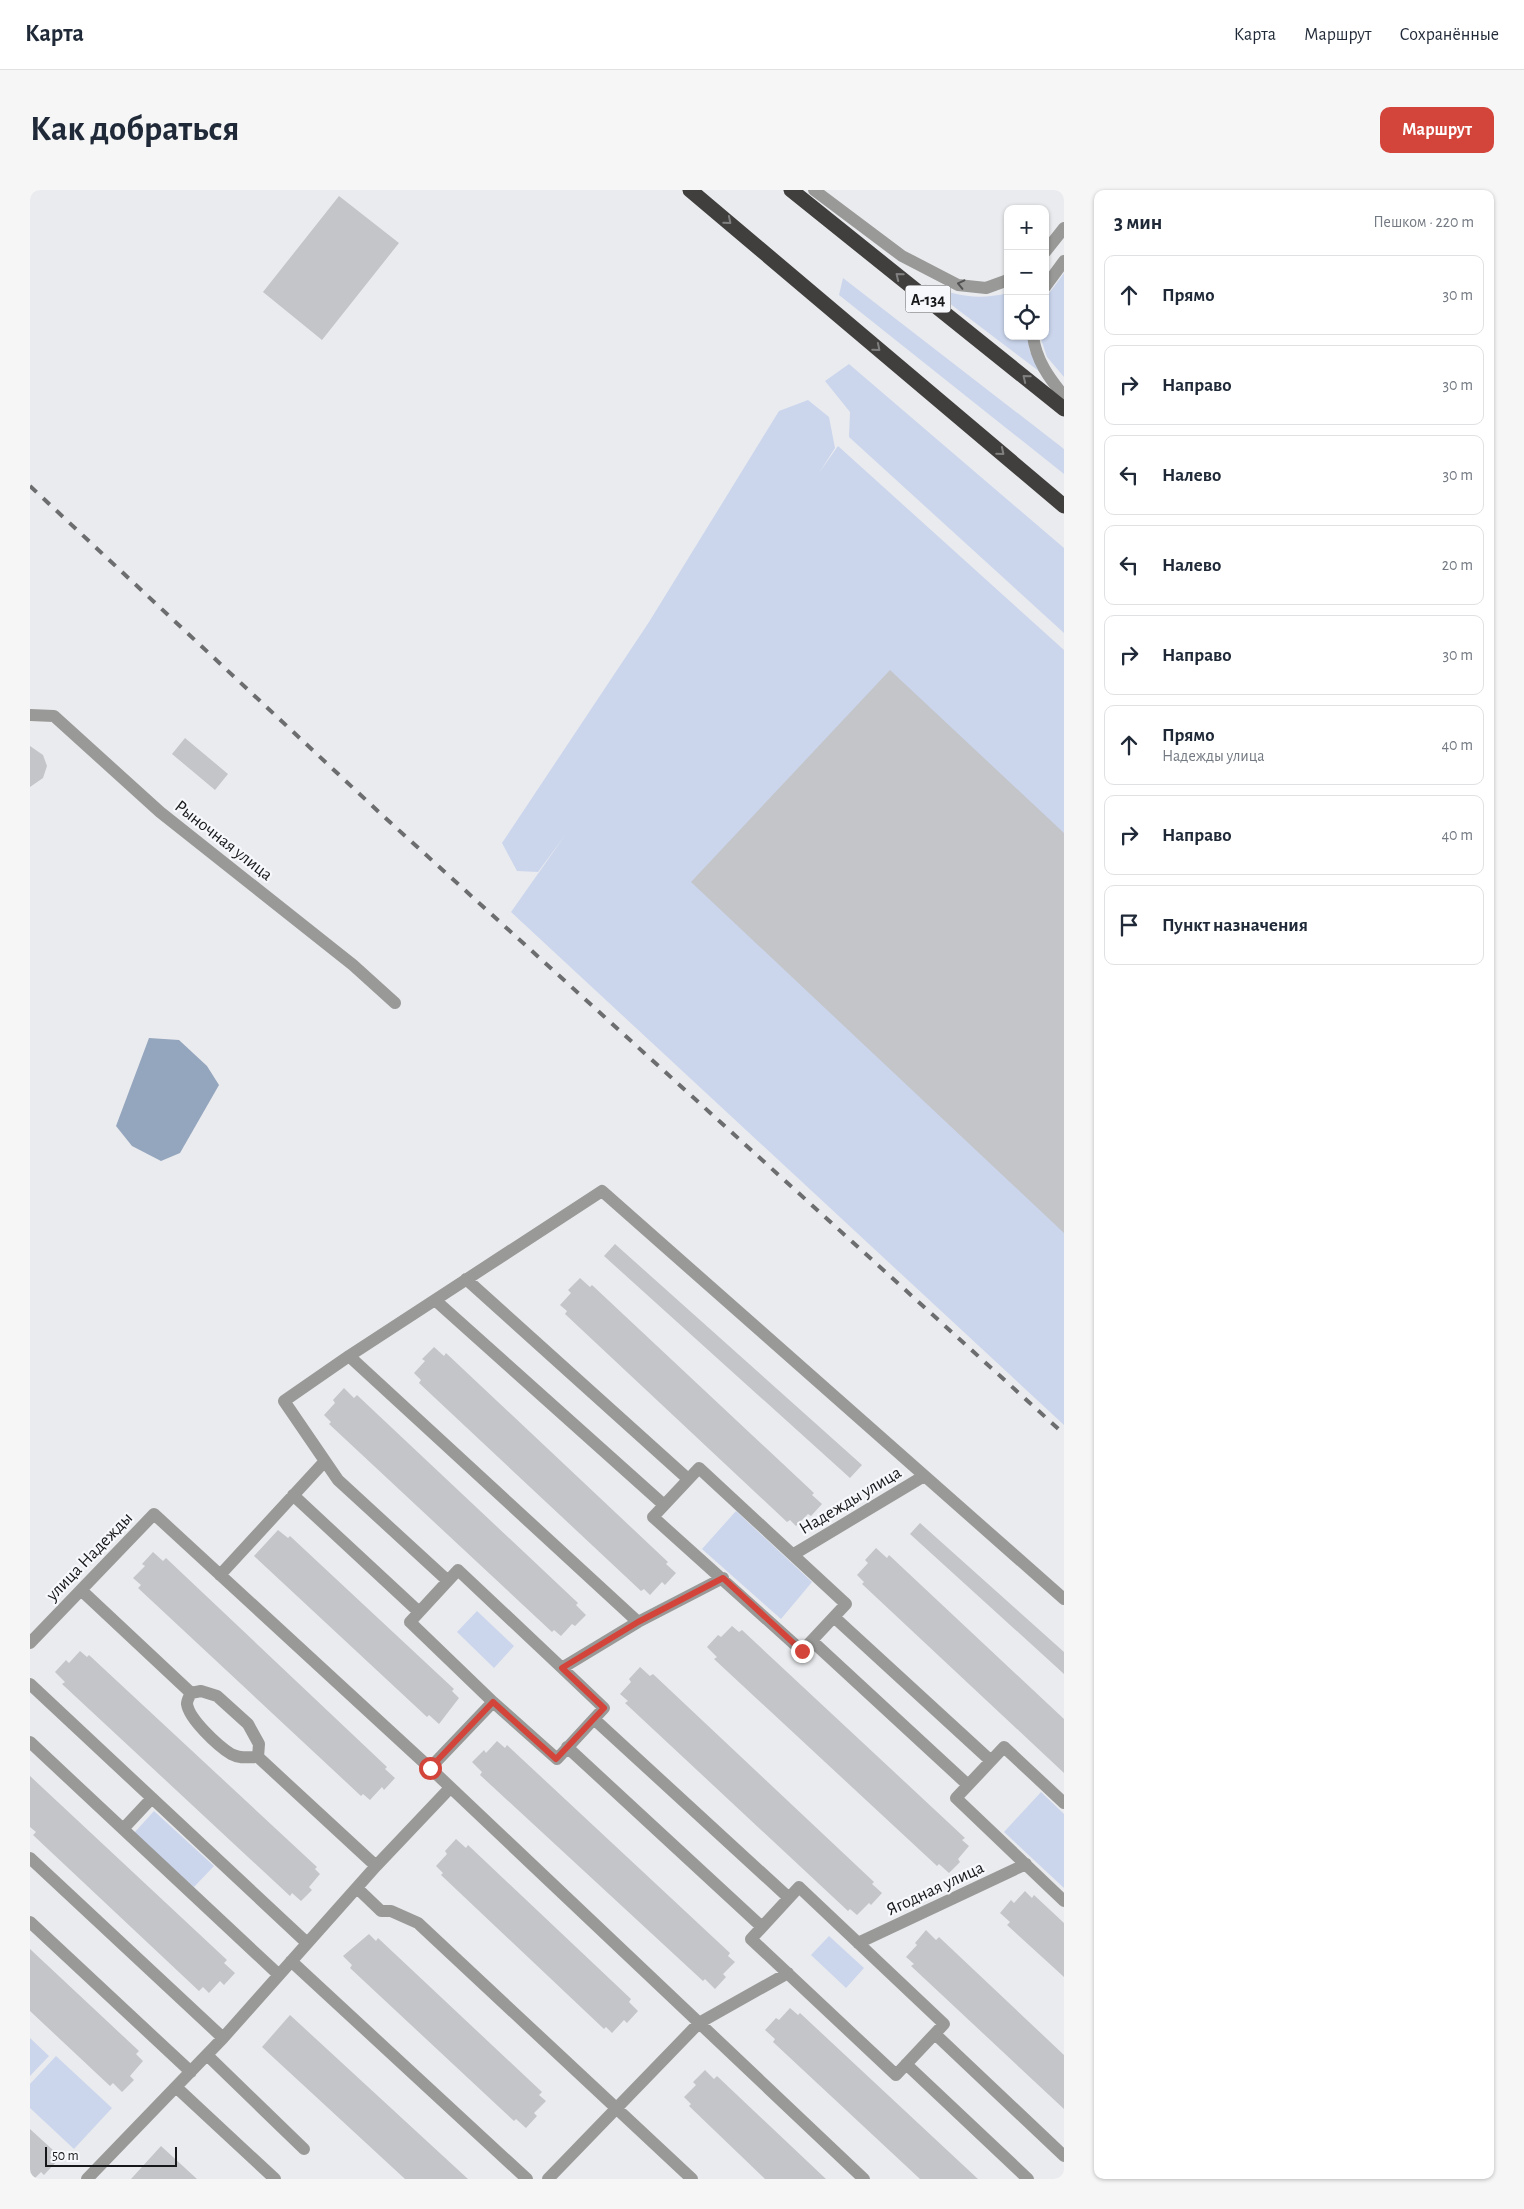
<!DOCTYPE html>
<html lang="ru">
<head>
<meta charset="utf-8">
<style>
	:root { --surface:#fff; --page:#f6f6f7; --text:#1f2937; --muted:#747a83; --line:#e0e1e3; --accent:#d3453b }
	body { margin:0; font-family:"Alegreya Sans",sans-serif; background:var(--page); color:var(--text) }
	.controls { position:absolute; right:15px; top:15px; display:grid; overflow:hidden; border-radius:10px; box-shadow:0 1px 4px #0004 }
	.controls button { width:45px; height:45px; display:grid; place-items:center; padding:0; border:0; border-bottom:1px solid var(--line); background:var(--surface); color:var(--text); font:25px sans-serif }
	.scale { position:absolute; left:15px; bottom:12px; width:132px; box-sizing:border-box; padding-left:5px; border:2px solid #171819; border-top:0; font-size:14px; line-height:18px; white-space:nowrap; color:#171819; -webkit-text-stroke:4px #f7f8fc; paint-order:stroke }
	.stop { position:absolute; width:15px; height:15px; margin:-11px; border:4px solid #d3453b; border-radius:50%; background:#fff }
	.stop.end { background:#d3453b; border-color:#fff; box-shadow:0 1px 5px #0008 }
	.list { margin:0; padding:0; list-style:none }
	h2 { display:flex; justify-content:space-between; align-items:center; height:65px; margin:0; padding:0 20px; font-size:21px }
	h2 small { font-size:16px; font-weight:400; color:var(--muted) }
	.list li { display:grid; grid-template-columns:32px 1fr auto; gap:15px; align-items:center; box-sizing:border-box; height:80px; margin:0 10px 10px; padding:0 10px; border:1px solid var(--line); border-radius:10px }
	.list b { display:block; font-size:19px; white-space:nowrap }
	.list p { margin:0; font-size:16px; white-space:nowrap; color:var(--muted) }
	.list em { font-size:16px; font-style:normal; color:var(--muted) }
	.icon { flex:none; width:28px; height:28px; fill:none; stroke:currentColor; stroke-width:2; stroke-linecap:round; stroke-linejoin:round }
	.map { position:relative; flex:none; width:1034px; height:1989px; overflow:hidden; border-radius:10px }
	header { display:flex; align-items:center; gap:30px; box-sizing:border-box; height:70px; padding:0 25px; background:var(--surface); border-bottom:1px solid var(--line) }
	header strong { font-size:24px }
	nav { display:flex; gap:28px; margin-inline-start:auto; font-size:18px }
	.intro { display:flex; align-items:center; justify-content:space-between; box-sizing:border-box; height:120px; padding:0 30px }
	h1 { margin:0; font-size:35px }
	.button { padding:12px 22px; border-radius:10px; background:var(--accent); color:#fff; font-size:18px; font-weight:700 }
	main { display:flex; gap:30px; padding:0 30px }
	aside { flex:1; background:var(--surface); border-radius:10px; box-shadow:0 1px 4px #0004 }
	.map>svg:first-child { display:block }
	.green { fill:#cbd6ed }
	.water { fill:#94a5be }
	.building { fill:#c3c5c8 }
	.lines { fill:none; stroke-linecap:round; stroke-linejoin:round }
	.minor { stroke:#999998; stroke-width:12 }
	.highway { stroke:#403f3d; stroke-width:15 }
	.rail { stroke:#6c6d6e; stroke-width:4; stroke-dasharray:9 9; stroke-linecap:butt }
	.oneway { stroke:#808080 }
	.oneway2 { stroke:#525252 }
	.route { stroke:#d3453b; stroke-width:6 }
	.labels { text-anchor:middle; stroke-width:4.5; stroke-linejoin:round; paint-order:stroke }
	.shield { fill:#f7f8fc; stroke:#5a5b5d; stroke-width:1 }
	.shield-label { font-size:16px; font-weight:bold; fill:#171819 }
	.street-label { font-size:18px; fill:#171819; stroke:#f7f8fc }
</style>
</head>
<body>
<header>
<strong>Карта</strong>
<nav><a>Карта</a><a>Маршрут</a><a>Сохранённые</a></nav>
</header>
<div class="intro"><h1>Как добраться</h1><a class="button">Маршрут</a></div>
<main>
<div class="map">
<svg width="1034" height="1989" viewBox="0 0 1034 1989">
	<rect width="100%" height="100%" fill="#eaebee"/>
	<path class="green" d="M1034,83V187L1017,167L1010,146H1015V109Z
		M813,88L1034,259V284L809,105Z
		M894,94C926,105 945,111 978,103V146H997L1000,162L1014,185Z
		M819,174L1034,358V443L819,247L820,222L795,191Z
		M778,210L799,227L805,258L789,283L808,256L1034,460V1235L481,722L536,644L508,682L487,681L472,653L619,432L749,221Z
		M706,1321L782,1392L751,1429L672,1359Z
		M447,1421L484,1456L464,1478L427,1442Z
		M1011,1602L1034,1624V1698L974,1642Z
		M124,1621L184,1676L164,1697L104,1643Z
		M799,1746L834,1778L816,1798L781,1765Z
		M0,1848L19,1866L0,1886Z
		M26,1866L82,1918L44,1959L0,1918V1894Z"/>
	<path class="water" d="M119,848L149,850L177,876L189,895L150,963L131,971L102,956L86,936Z"/>
	<path class="building" d="M309,6L369,53L292,150L233,102Z
		M860,480L1034,643V1043L661,692Z
		M155,548L198,584L185,600L142,564Z
		M0,556L13,565L17,576L13,588L0,597Z
		M585,1054L832,1275L820,1288L574,1066Z
		M550,1088L560,1097L562,1095L784,1303L782,1305L792,1314L781,1326L778,1324L766,1336L760,1330L757,1332L535,1124L537,1121L530,1115L541,1103L538,1100Z
		M404,1157L414,1166L416,1163L638,1372L636,1374L646,1383L635,1395L632,1392L620,1405L614,1399L611,1401L389,1193L391,1190L384,1183L395,1171L392,1169Z
		M314,1198L324,1208L327,1205L548,1413L546,1415L556,1425L545,1436L542,1434L531,1446L524,1440L522,1442L299,1234L301,1232L294,1225L305,1213L303,1210Z
		M890,1333L1034,1462V1484L880,1344Z
		M248,1340L258,1348L260,1346L424,1499L422,1501L429,1508L409,1534L399,1525L397,1527L224,1366Z
		M846,1358L857,1368L859,1365L1034,1529V1583L832,1394L834,1392L827,1385L838,1373L835,1370Z
		M123,1362L133,1371L136,1368L357,1577L355,1579L365,1588L354,1600L352,1597L340,1610L333,1604L331,1606L108,1398L111,1395L103,1388L115,1376L112,1374Z
		M702,1436L709,1442L712,1440L935,1648L932,1650L939,1656L928,1669L930,1672L919,1683L909,1674L907,1676L684,1469L687,1467L677,1457L688,1445L691,1447Z
		M50,1461L57,1467L59,1465L287,1677L285,1679L290,1684L279,1697L282,1700L271,1711L262,1703L260,1706L32,1494L35,1492L25,1482L36,1470L39,1473Z
		M610,1477L620,1486L623,1484L844,1692L842,1694L852,1703L841,1715L839,1713L827,1725L820,1719L818,1721L595,1513L598,1511L590,1504L601,1492L599,1489Z
		M467,1551L475,1558L477,1555L700,1763L698,1766L705,1772L693,1784L696,1787L685,1799L675,1789L673,1791L450,1585L452,1582L442,1572L454,1560L456,1563Z
		M0,1586L197,1770L194,1773L205,1783L194,1795L190,1791L179,1803L173,1797L169,1801L3,1645L6,1642L0,1637Z
		M426,1649L436,1658L438,1655L601,1809L599,1812L608,1821L597,1833L594,1830L582,1843L576,1837L574,1839L411,1685L413,1683L406,1676L417,1664L415,1661Z
		M995,1701L1002,1708L1004,1705L1034,1733V1787L977,1735L980,1732L970,1723L981,1710L984,1713Z
		M896,1740L906,1750L909,1747L1034,1865V1919L881,1776L884,1774L876,1767L887,1755L885,1753Z
		M339,1744L346,1751L348,1748L512,1902L509,1905L516,1911L504,1923L507,1926L496,1938L486,1929L484,1931L320,1778L322,1775L313,1766Z
		M0,1759L109,1861L106,1864L113,1871L100,1886L104,1890L92,1902L83,1893L80,1896L0,1821Z
		M760,1818L768,1825L770,1823L948,1989H890L743,1852L745,1849L735,1840L746,1828L749,1830Z
		M260,1825L438,1989H375L232,1857Z
		M675,1880L684,1889L687,1886L796,1989H735L659,1916L661,1914L654,1907L666,1895L663,1892Z
		M0,1939L24,1961L20,1965L27,1971L14,1985L11,1982L4,1989H0Z
		M131,1956L167,1989H101Z"/>
	<g class="lines">
		<path class="minor" d="M784,0L872,66L928,95L956,98L978,90
			M1015,62L1034,38
			M1015,97L1034,71
			M1003,146C1006,170 1019,188 1034,206
			M0,525L24,526L130,622L323,775L365,813
			M436,1089L658,1289
			M405,1110L634,1315
			M319,1166L572,1001L1034,1409
			M669,1278L816,1414L772,1461L623,1327Z
			M263,1305L389,1422
			M764,1364L894,1286
			M190,1385L295,1271
			M51,1400L161,1503L171,1501L187,1506L218,1534L229,1554L228,1567L346,1676
			M804,1427L961,1571
			M608,1432L693,1388
			M782,1451L938,1595
			M0,1453L124,1324L400,1578L834,1989
			M0,1494L277,1753
			M161,1503C159,1507 157,1510 157,1514C159,1529 188,1556 201,1564C210,1569 219,1567 228,1567
			M463,1512L527,1569L574,1518L532,1478
			M564,1529L759,1708
			M0,1552L249,1785
			M537,1557L732,1737
			M400,1578L463,1512L380,1432L428,1380L532,1478L608,1432L319,1166L254,1211L308,1290L418,1391
			M1034,1613L974,1557L926,1608L1034,1711
			M93,1639L122,1608
			M0,1668L193,1848
			M769,1697L914,1834L866,1885L721,1749Z
			M327,1698L351,1721H361L388,1733L662,1989
			M0,1732L161,1882
			M828,1753L996,1674
			M261,1771L497,1989
			M905,1844L1034,1966
			M177,1865L274,1959
			M876,1874L998,1989
			M146,1897L245,1989
			M57,1989L193,1848L346,1676L420,1598
			M518,1989L669,1833L758,1783"/>
		<path class="highway" d="M660,0L1034,316
			M761,0L1034,219"/>
		<path class="rail" d="M0,296L351,624L1034,1244"/>
	</g>
	<defs><path id="oneway-chevron" d="M-2-3.5L2.5 0L-2 3.5" fill="none" stroke-width="1.6" stroke-linecap="round" stroke-linejoin="round" transform="scale(1.25)"/></defs>
	<g class="oneway">
		<use href="#oneway-chevron" transform="translate(698 31) rotate(40)"/>
		<use href="#oneway-chevron" transform="translate(869 86) rotate(-141)"/>
		<use href="#oneway-chevron" transform="translate(847 158) rotate(40)"/>
		<use href="#oneway-chevron" transform="translate(996 188) rotate(-141)"/>
		<use href="#oneway-chevron" transform="translate(971 262) rotate(40)"/>
	</g>
	<use class="oneway2" href="#oneway-chevron" transform="translate(931 94) rotate(-167)"/>
	<g class="lines">
		<path class="route" d="M400,1578L463,1512L526,1569L574,1518L532,1478L608,1432L693,1388L772,1461"/>
	</g>
	<g class="labels">
		<rect class="shield" x="875.5" y="95.5" width="45" height="27" rx="4"/>
		<g class="shield-label">
			<text x="898" y="115">А-134</text>
		</g>
		<g class="street-label">
			<text transform="translate(194 650) rotate(38)" y="6">Рыночная улица</text>
			<text transform="translate(820 1310) rotate(-31)" y="6">Надежды улица</text>
			<text transform="translate(59 1366) rotate(-46)" y="6">улица Надежды</text>
			<text transform="translate(905 1698) rotate(-25)" y="6">Ягодная улица</text>
		</g>
	</g>
</svg>
<div class="controls">
<button>+</button>
<button>−</button>
<button><svg class="icon" aria-label="locate" viewBox="0 0 24 24"><circle cx="12" cy="12" r="6"/><path d="M12 2v4M12 18v4M2 12h4M18 12h4"/></svg></button>
</div>
<div class="scale">50 m</div>
<div class="stop" style="left:400px;top:1578px"></div>
<div class="stop end" style="left:772px;top:1461px"></div>
</div>
<aside>
<h2>3 мин<small>Пешком · 220 m</small></h2>
<ul class="list">
<li><svg class="icon" aria-label="ahead" viewBox="0 0 24 24"><path d="M12 20V5M6 11l6-6 6 6"/></svg><div><b>Прямо</b></div><em>30 m</em></li>
<li><svg class="icon" aria-label="right" viewBox="0 0 24 24"><path d="M7 20v-9h11M14 6l5 5-5 5"/></svg><div><b>Направо</b></div><em>30 m</em></li>
<li><svg class="icon" aria-label="left" viewBox="0 0 24 24"><path d="M17 20v-9H6M10 6l-5 5 5 5"/></svg><div><b>Налево</b></div><em>30 m</em></li>
<li><svg class="icon" aria-label="left" viewBox="0 0 24 24"><path d="M17 20v-9H6M10 6l-5 5 5 5"/></svg><div><b>Налево</b></div><em>20 m</em></li>
<li><svg class="icon" aria-label="right" viewBox="0 0 24 24"><path d="M7 20v-9h11M14 6l5 5-5 5"/></svg><div><b>Направо</b></div><em>30 m</em></li>
<li><svg class="icon" aria-label="ahead" viewBox="0 0 24 24"><path d="M12 20V5M6 11l6-6 6 6"/></svg><div><b>Прямо</b><p>Надежды улица</p></div><em>40 m</em></li>
<li><svg class="icon" aria-label="right" viewBox="0 0 24 24"><path d="M7 20v-9h11M14 6l5 5-5 5"/></svg><div><b>Направо</b></div><em>40 m</em></li>
<li><svg class="icon" aria-label="arrive" viewBox="0 0 24 24"><path d="M6 21V4h12l-3 4 3 4H6"/></svg><div><b>Пункт назначения</b></div></li>
</ul>
</aside>
</main>
</body>
</html>
